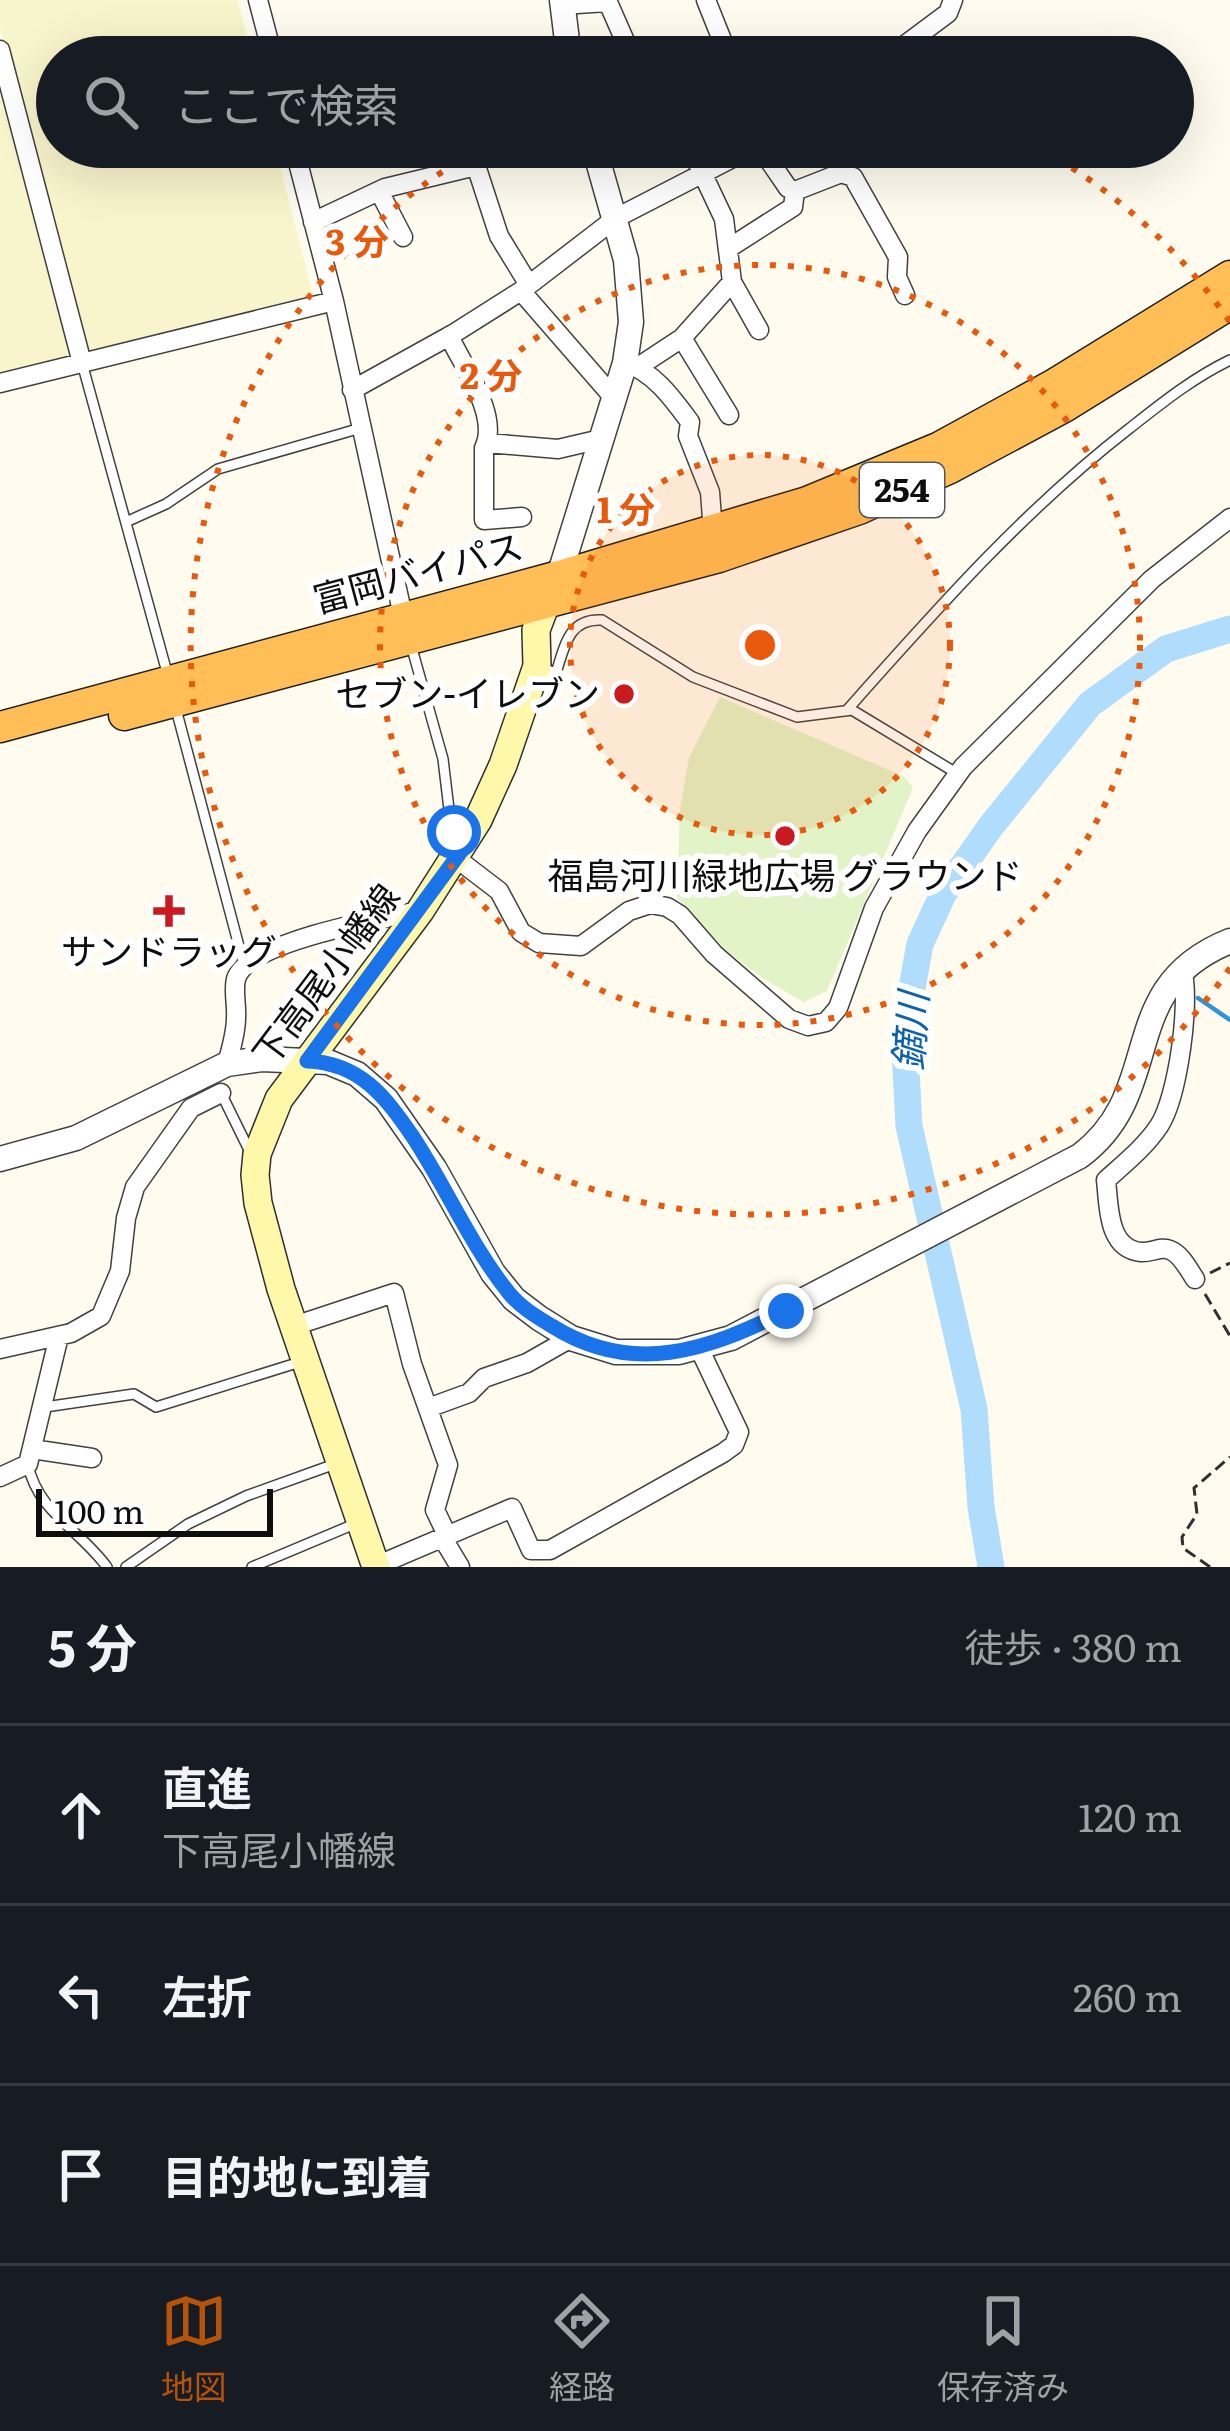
<!DOCTYPE html>
<html lang="ja">
<head>
<meta charset="utf-8">
<style>
	:root { --surface:#171b24; --page:#242831; --text:#f1f3f6; --muted:#9ea1a6; --line:#363941; --accent:#b45309 }
	body { margin:0; font-family:Literata,"Noto Sans JP",serif; background:var(--page); color:var(--text) }
	.scale { position:absolute; left:36px; bottom:30px; width:237px; box-sizing:border-box; padding-left:12px; border:6px solid #0e0e0e; border-top:0; font-size:33px; line-height:42px; white-space:nowrap; color:#0e0e0e; -webkit-text-stroke:9px #fff; paint-order:stroke }
	.stop { position:absolute; width:36px; height:36px; margin:-27px; border:9px solid #1a73e8; border-radius:50%; background:#fff }
	.stop.end { background:#1a73e8; border-color:#fff; box-shadow:0 3px 12px #0008 }
	.list { margin:0; padding:0; list-style:none }
	h2 { display:flex; justify-content:space-between; align-items:center; height:156px; margin:0; padding:0 48px; font-size:51px }
	h2 small { font-size:39px; font-weight:400; color:var(--muted) }
	.list li { display:grid; grid-template-columns:78px 1fr auto; gap:36px; align-items:center; box-sizing:border-box; height:180px; padding:0 48px; border-top:3px solid var(--line) }
	.list b { display:block; font-size:45px; white-space:nowrap }
	.list p { margin:0; font-size:39px; white-space:nowrap; color:var(--muted) }
	.list em { font-size:39px; font-style:normal; color:var(--muted) }
	.icon { flex:none; width:66px; height:66px; fill:none; stroke:currentColor; stroke-width:2; stroke-linecap:round; stroke-linejoin:round }
	.map { position:relative; flex:none; width:1230px; height:1567px; overflow:hidden }
	.search { position:absolute; background:var(--surface); box-shadow:0 12px 48px #0002; left:36px; right:36px; top:36px; height:132px; display:flex; align-items:center; gap:30px; box-sizing:border-box; padding:0 42px; border-radius:66px; color:var(--muted); font-size:45px }
	.sheet { height:696px; background:var(--surface) }
	nav { display:flex; justify-content:space-around; align-items:center; box-sizing:border-box; height:168px; border-top:3px solid var(--line); background:var(--surface); font-size:33px; color:var(--muted) }
	nav a { display:grid; justify-items:center; gap:6px }
	nav .on { color:var(--accent) }
	.map>svg:first-child { display:block }
	.farmland { fill:#f8f5cc }
	.pitch { fill:#e3f3c8 }
	.lines { fill:none; stroke-linecap:round; stroke-linejoin:round }
	.stream { stroke:#3092d8; stroke-width:4.5 }
	.river { stroke:#afddfb; stroke-width:27 }
	.service-casing { stroke:#414141; stroke-width:12 }
	.minor-casing { stroke:#414141; stroke-width:21 }
	.tertiary-casing { stroke:#414141; stroke-width:27 }
	.secondary-casing { stroke:#303030; stroke-width:30 }
	.trunk-casing { stroke:#1f1f1f; stroke-width:33 }
	.path { stroke:#303030; stroke-width:3; stroke-dasharray:12 6; stroke-linecap:butt }
	.service { stroke:#fff; stroke-width:9 }
	.minor { stroke:#fff; stroke-width:18 }
	.tertiary { stroke:#fff; stroke-width:24 }
	.secondary { stroke:#fff7aa; stroke-width:27 }
	.trunk { stroke:#ffbe56; stroke-width:30 }
	.route { stroke:#1a73e8; stroke-width:15 }
	.ring { fill:none; stroke:#e8590c; stroke-width:6; stroke-dasharray:6 12 }
	.poi-dot { fill:#ca1a1f; stroke:#fff; stroke-width:4.5 }
	.labels { text-anchor:middle; stroke-width:12; stroke-linejoin:round; paint-order:stroke }
	.shield { fill:#fff; stroke:#565656; stroke-width:3 }
	.shield-label { font-size:33px; font-weight:bold; fill:#0e0e0e }
	.street-label { font-size:36px; fill:#0e0e0e; stroke:#fff }
	.poi-label { font-size:36px; fill:#0e0e0e; stroke:#fff }
	.water-label { font-size:39px; font-style:italic; fill:#0c62ab; stroke:#fff }
	.centre { fill:#e8590c; stroke:#fff; stroke-width:6 }
	.ring-label { font-size:36px; text-anchor:middle; font-weight:bold; fill:#e8590c; stroke:#fff; stroke-width:12; stroke-linejoin:round; paint-order:stroke }
</style>
</head>
<body>
<div class="map">
<svg width="1230" height="1567" viewBox="0 0 1230 1567">
	<rect width="100%" height="100%" fill="#fffcef"/>
	<path class="farmland" d="M0,0H238L252,57H57V147H275L314,299L86,353L0,27Z
		M0,75L75,354L71,360L0,378Z"/>
	<path class="pitch" d="M720,697L905,777L913,788L827,991L804,1002C748,973 717,945 677,897L680,809L689,757Z"/>
	<g class="lines">
		<path class="stream" d="M1198,998L1230,1020"/>
		<path class="river" d="M991,1567L981,1507L974,1409L909,1126L904,1032L920,944L943,894L991,826L1090,704L1166,649L1230,629"/>
		<g class="service-casing">
			<path id="service" d="M82,363L168,676
				M126,522L166,504L218,469L361,428
				M411,645L443,759L451,826L461,842
				M542,668L556,673C565,645 569,618 602,620L693,677L797,717L852,710L958,774
				M176,709L244,965
				M847,710C936,610 1024,510 1130,428C1163,402 1193,378 1230,360
				M221,1093L250,1152
				M45,1407L134,1394L156,1407L300,1362
				M28,1465C38,1512 79,1529 107,1567
				M126,1567L188,1524L246,1496L335,1464
				M252,1567L357,1523"/>
		</g>
		<g class="minor-casing">
			<path id="minor" d="M258,0L273,57
				M607,0L632,57
				M706,0L724,45L722,57
				M562,5L607,2
				M0,50L82,363
				M889,57L948,13L953,0
				M294,147L334,301L403,616
				M470,147L499,236L529,285
				M690,147L724,219L732,282L759,330
				M760,147L788,188L795,191L841,173L853,177L898,257L897,277L905,295
				M379,191L403,237
				M313,222L385,188L476,166
				M729,248L793,207L795,191
				M521,291L614,398
				M449,336C463,366 500,416 484,448V520L522,517
				M682,338L729,415
				M625,363C653,371 673,399 690,422L688,436L710,492L713,532
				M638,367L682,338L732,282
				M0,383L334,301
				M352,390L453,334L521,291L616,218L754,147
				M488,443L558,449L601,439
				M454,862L465,865L499,891L521,932L539,943L581,946L629,911L650,904L667,907L680,915L714,954L789,1019L808,1026L826,1022L838,1008L874,908L917,831L963,767L1152,579L1230,518
				M1182,969C1191,1001 1178,1097 1159,1126C1145,1147 1125,1163 1106,1180C1109,1205 1107,1249 1141,1252C1151,1253 1161,1246 1170,1250C1181,1254 1189,1270 1195,1279
				M227,1064C231,1049 236,1033 236,1018C237,1005 233,991 236,979C247,942 383,918 420,911
				M294,1326L394,1293L412,1364L448,1465L435,1510L447,1535
				M0,1349L71,1333L101,1316L120,1271L126,1218L135,1187L191,1108L221,1093
				M428,1408L469,1393L484,1378L527,1363L571,1338
				M32,1449L92,1458
				M0,1477L28,1464L59,1336
				M442,1537L460,1567
				M376,1566L512,1508L531,1550H550L723,1453L734,1445L739,1432L699,1348"/>
		</g>
		<g class="tertiary-casing">
			<path id="tertiary" d="M562,0L569,57
				M559,576L625,363L631,322L626,260L594,147
				M0,1159L76,1138L227,1064L262,1059L328,1062L357,1074L386,1099L434,1168L493,1273L514,1299L539,1318L571,1338L616,1352H679L731,1338L1080,1156C1168,1090 1113,988 1230,941"/>
		</g>
		<g class="secondary-casing">
			<path id="secondary" d="M376,1567L281,1289L258,1203L255,1175L257,1154L279,1099L420,911L478,820L503,765L537,666L536,630L552,588"/>
		</g>
		<g class="trunk-casing">
			<path id="trunk" d="M124,715L719,557L859,509L950,468L1064,407L1230,304
				M0,727L559,576L807,502L940,447L1053,385L1230,276"/>
		</g>
		<path class="path" d="M1210,1273L1230,1263
			M1205,1294L1230,1336
			M1210,1567L1183,1548L1182,1537L1197,1514L1194,1488L1230,1457"/>
		<use href="#service" class="service"/>
		<use href="#minor" class="minor"/>
		<use href="#tertiary" class="tertiary"/>
		<use href="#secondary" class="secondary"/>
		<use href="#trunk" class="trunk"/>
	</g>
	<g class="lines">
		<path class="route" d="M454,832L465,846L307,1061C360,1063 385,1096 413,1137C446,1187 471,1246 509,1293C520,1307 537,1317 552,1326C633,1377 708,1350 786,1311"/>
	</g>
	<circle cx="760" cy="645" r="190" fill="#e8590c" fill-opacity=".12"/>
	<g class="ring">
		<circle cx="760" cy="645" r="190"/>
		<circle cx="760" cy="645" r="380"/>
		<path d="M1230 968A570 570 0 1 1 479 149M1041 149A570 570 0 0 1 1230 322"/>
	</g>
	<g class="poi-dot">
		<circle cx="624" cy="694" r="12"/>
		<circle cx="785" cy="836" r="12"/>
		<path d="M163 893h12v12h12v12h-12v12h-12v-12h-12v-12h12z"/>
	</g>
	<g class="labels">
		<rect class="shield" x="860" y="463" width="84" height="54" rx="9"/>
		<g class="shield-label">
			<text x="902" y="502">254</text>
		</g>
		<g class="street-label">
			<text transform="translate(418 573) rotate(-15)" y="13">富岡バイパス</text>
			<text transform="translate(326 975) rotate(-53)" y="13">下高尾小幡線</text>
		</g>
		<g class="poi-label">
			<text x="600" y="707" text-anchor="end">セブン-イレブン</text>
			<text x="785" y="889">福島河川緑地広場 グラウンド</text>
			<text x="169" y="965">サンドラッグ</text>
		</g>
		<g class="water-label">
			<text transform="translate(911 1031) rotate(-86)" y="14">鏑川</text>
		</g>
	</g>
	<circle cx="760" cy="645" r="18" class="centre"/>
	<g class="ring-label">
		<text x="357" y="255">3 分</text>
		<text x="491" y="389">2 分</text>
		<text x="626" y="523">1 分</text>
	</g>
</svg>
<div class="scale">100 m</div>
<div class="stop" style="left:454px;top:832px"></div>
<div class="stop end" style="left:786px;top:1311px"></div>
<div class="search"><svg class="icon" aria-label="search" viewBox="0 0 24 24"><circle cx="10" cy="10" r="6"/><path d="M15 15l6 6"/></svg>ここで検索</div>
</div>
<section class="sheet">
<h2>5 分<small>徒歩 · 380 m</small></h2>
<ul class="list">
<li><svg class="icon" aria-label="ahead" viewBox="0 0 24 24"><path d="M12 20V5M6 11l6-6 6 6"/></svg><div><b>直進</b><p>下高尾小幡線</p></div><em>120 m</em></li>
<li><svg class="icon" aria-label="left" viewBox="0 0 24 24"><path d="M17 20v-9H6M10 6l-5 5 5 5"/></svg><div><b>左折</b></div><em>260 m</em></li>
<li><svg class="icon" aria-label="arrive" viewBox="0 0 24 24"><path d="M6 21V4h12l-3 4 3 4H6"/></svg><div><b>目的地に到着</b></div></li>
</ul>
</section>
<nav>
<a class="on"><svg class="icon" aria-label="map" viewBox="0 0 24 24"><path d="M3 6l6-2 6 2 6-2v14l-6 2-6-2-6 2zM9 4v14M15 6v14"/></svg>地図</a>
<a><svg class="icon" aria-label="directions" viewBox="0 0 24 24"><path d="M12 3l9 9-9 9-9-9zM9 14v-3h6M13 9l2 2-2 2"/></svg>経路</a>
<a><svg class="icon" aria-label="saved" viewBox="0 0 24 24"><path d="M7 4h10v16l-5-4-5 4z"/></svg>保存済み</a>
</nav>
</body>
</html>
